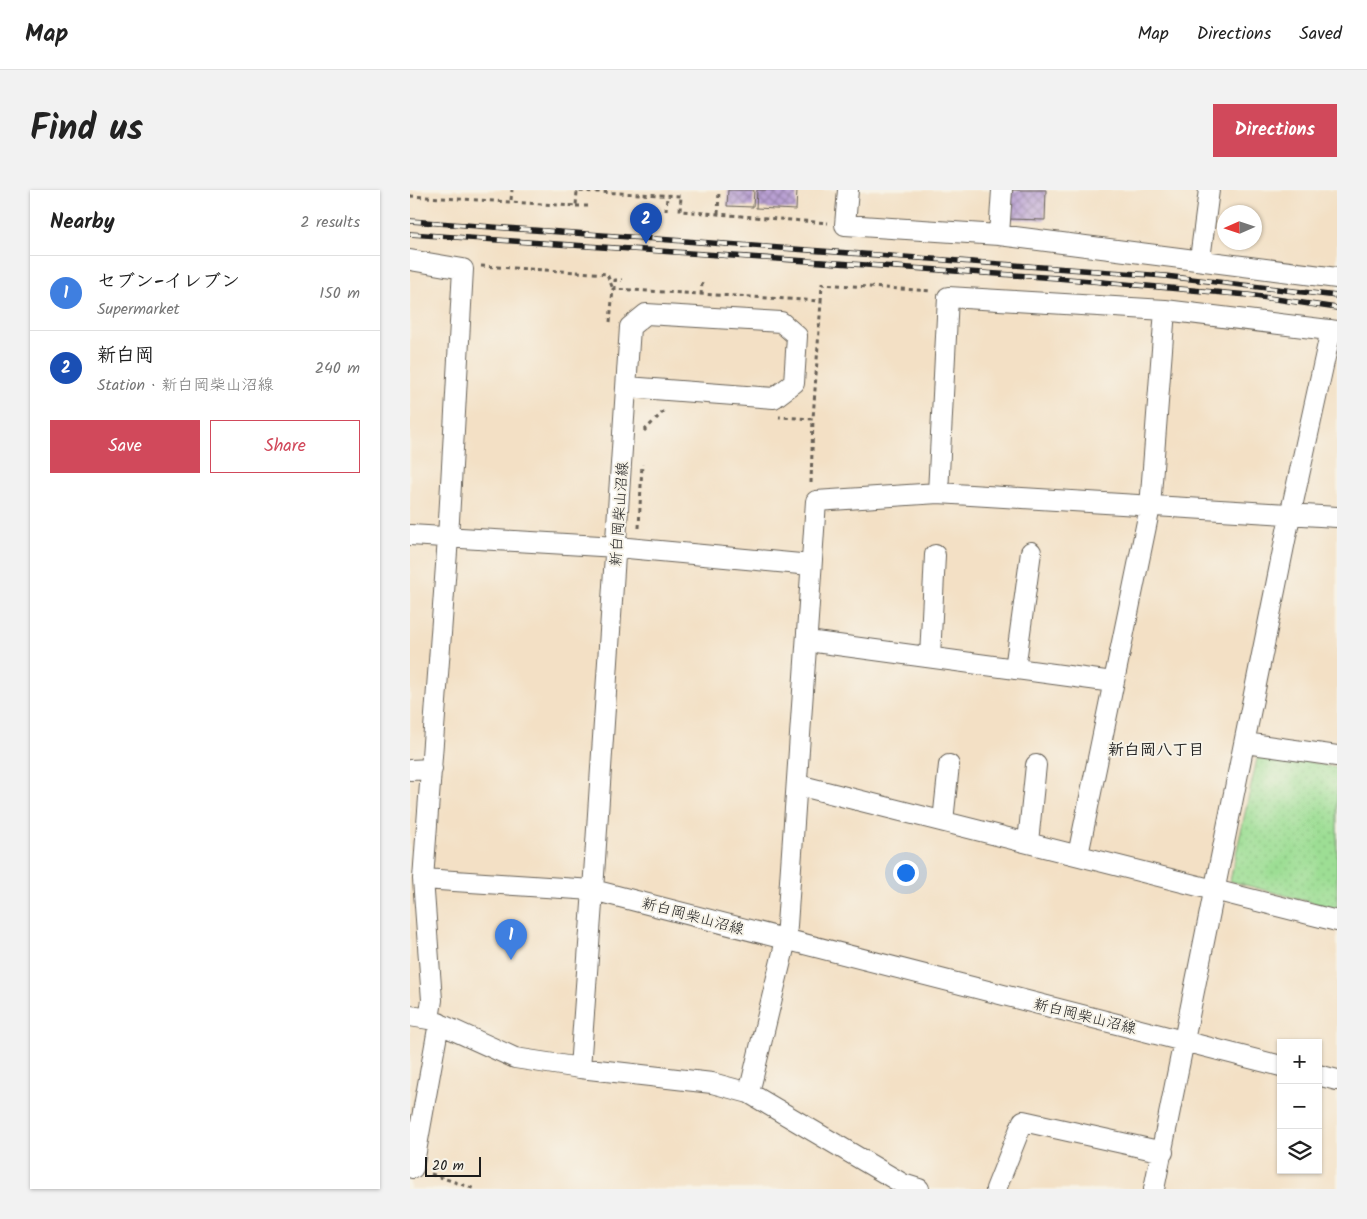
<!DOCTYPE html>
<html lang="en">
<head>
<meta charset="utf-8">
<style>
	:root { --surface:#fff; --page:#f2f2f2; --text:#222; --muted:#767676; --line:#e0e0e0; --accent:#d1495b }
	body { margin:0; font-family:Kalam,"Klee One",sans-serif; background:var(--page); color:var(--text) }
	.controls { position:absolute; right:15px; bottom:15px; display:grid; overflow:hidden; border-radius:0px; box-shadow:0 1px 4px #0004 }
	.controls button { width:45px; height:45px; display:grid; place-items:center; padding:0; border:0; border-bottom:1px solid var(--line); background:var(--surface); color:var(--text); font:25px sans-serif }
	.compass { position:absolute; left:807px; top:15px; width:45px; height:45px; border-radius:50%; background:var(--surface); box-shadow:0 1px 4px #0004; rotate:267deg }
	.scale { position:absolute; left:15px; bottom:12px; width:56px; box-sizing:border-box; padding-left:5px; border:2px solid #1c1c1c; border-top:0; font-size:14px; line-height:18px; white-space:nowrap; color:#1c1c1c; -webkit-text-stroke:4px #f7f3e8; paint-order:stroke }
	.you { position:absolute; left:495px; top:682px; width:18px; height:18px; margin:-12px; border:4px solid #fff; border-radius:50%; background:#1a73e8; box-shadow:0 0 0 8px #1a73e833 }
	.badge { display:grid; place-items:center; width:32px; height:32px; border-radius:50%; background:var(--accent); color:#fff; font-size:16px; font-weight:700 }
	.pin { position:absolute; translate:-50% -41px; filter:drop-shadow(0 1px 2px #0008) }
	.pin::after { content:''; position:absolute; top:26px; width:18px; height:15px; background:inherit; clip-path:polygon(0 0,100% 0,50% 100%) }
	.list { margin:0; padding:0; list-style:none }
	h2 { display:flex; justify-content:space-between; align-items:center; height:65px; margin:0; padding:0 20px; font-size:21px }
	h2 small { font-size:16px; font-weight:400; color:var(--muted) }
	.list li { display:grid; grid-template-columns:32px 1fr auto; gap:15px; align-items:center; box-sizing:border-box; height:75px; padding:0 20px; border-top:1px solid var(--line) }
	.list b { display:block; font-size:19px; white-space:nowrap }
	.list p { margin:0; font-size:16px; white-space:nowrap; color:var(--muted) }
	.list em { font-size:16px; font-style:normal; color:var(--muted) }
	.actions { display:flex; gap:10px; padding:15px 20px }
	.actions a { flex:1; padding:11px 0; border:1px solid var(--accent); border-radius:0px; text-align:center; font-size:18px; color:var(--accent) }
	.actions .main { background:var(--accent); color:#fff }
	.icon { flex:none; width:28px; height:28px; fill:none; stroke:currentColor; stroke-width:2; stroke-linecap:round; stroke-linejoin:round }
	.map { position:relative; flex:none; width:927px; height:999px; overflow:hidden; border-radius:0px }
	header { display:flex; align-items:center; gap:30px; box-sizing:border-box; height:70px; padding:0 25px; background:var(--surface); border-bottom:1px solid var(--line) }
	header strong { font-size:24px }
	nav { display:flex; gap:28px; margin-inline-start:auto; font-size:18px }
	.intro { display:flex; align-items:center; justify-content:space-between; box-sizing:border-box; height:120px; padding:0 30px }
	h1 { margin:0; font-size:35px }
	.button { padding:12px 22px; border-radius:0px; background:var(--accent); color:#fff; font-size:18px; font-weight:700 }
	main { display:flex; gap:30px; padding:0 30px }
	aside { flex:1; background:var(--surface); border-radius:0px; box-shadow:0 1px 4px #0004 }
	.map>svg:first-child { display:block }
	.park { fill:url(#park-dots); stroke:#5c7d58 }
	.building { fill:url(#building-cross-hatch) }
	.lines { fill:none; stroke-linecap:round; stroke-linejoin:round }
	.minor-casing { stroke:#676157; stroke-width:22 }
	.path { stroke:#676157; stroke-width:3; stroke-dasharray:4 4; stroke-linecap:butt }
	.minor { stroke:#fff; stroke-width:20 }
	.rail-casing { stroke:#1c1c1c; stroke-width:5.5 }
	.rail { stroke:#f7f3e8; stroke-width:4; stroke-dasharray:11; stroke-linecap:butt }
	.labels { text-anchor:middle; stroke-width:4; stroke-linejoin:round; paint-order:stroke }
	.street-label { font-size:15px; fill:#1c1c1c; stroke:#f7f3e8 }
	.neighbourhood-label { font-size:16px; font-weight:bold; fill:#1c1c1c; stroke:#f7f3e8 }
</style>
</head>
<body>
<header>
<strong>Map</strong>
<nav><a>Map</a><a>Directions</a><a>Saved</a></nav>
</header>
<div class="intro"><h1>Find us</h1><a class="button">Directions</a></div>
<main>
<aside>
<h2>Nearby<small>2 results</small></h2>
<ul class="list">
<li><span class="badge" style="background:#3f7fe0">1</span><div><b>セブン-イレブン</b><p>Supermarket</p></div><em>150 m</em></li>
<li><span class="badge" style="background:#1a4fb4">2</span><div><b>新白岡</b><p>Station · 新白岡柴山沼線</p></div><em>240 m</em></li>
</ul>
<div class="actions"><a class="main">Save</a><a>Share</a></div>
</aside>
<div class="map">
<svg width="927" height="999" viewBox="0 0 927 999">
	<defs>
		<pattern id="park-dots" width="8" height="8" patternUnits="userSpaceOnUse" patternTransform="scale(1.25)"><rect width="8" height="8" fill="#9dde94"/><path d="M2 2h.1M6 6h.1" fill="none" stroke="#87be7f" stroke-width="1.8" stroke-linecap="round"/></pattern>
		<pattern id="building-cross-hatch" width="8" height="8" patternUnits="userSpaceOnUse" patternTransform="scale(1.25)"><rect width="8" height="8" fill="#b9a0d3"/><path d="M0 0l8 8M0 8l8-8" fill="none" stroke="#9682aa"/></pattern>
	</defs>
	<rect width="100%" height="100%" fill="#f7f3e8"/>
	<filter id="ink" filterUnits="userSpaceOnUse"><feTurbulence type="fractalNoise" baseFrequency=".02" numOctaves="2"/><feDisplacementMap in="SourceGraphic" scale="10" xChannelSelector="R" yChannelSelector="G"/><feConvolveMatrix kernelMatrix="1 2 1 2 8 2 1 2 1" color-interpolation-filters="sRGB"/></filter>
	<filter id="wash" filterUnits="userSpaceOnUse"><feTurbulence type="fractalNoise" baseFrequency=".0096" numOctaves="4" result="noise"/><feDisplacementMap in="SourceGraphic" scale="20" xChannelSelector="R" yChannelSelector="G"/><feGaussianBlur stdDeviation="1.12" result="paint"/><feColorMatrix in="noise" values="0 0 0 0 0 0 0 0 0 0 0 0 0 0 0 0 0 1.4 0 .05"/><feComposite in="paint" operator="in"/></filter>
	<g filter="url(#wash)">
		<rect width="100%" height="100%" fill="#f3e0c5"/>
		<path class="park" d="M849,560L927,578V719L820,691Z"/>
		<g id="blocks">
			<path class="building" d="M318,0H344L343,17L317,16Z
				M347,0H387L386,20L346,18Z
				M600,0H636L635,30L598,29Z"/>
		</g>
	</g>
	<g filter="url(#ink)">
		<use href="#blocks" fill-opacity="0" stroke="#676157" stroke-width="1"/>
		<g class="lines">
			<g class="minor-casing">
				<path id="minor" d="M438,0L435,35L589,45L927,88
					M589,45L592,0
					M790,69L799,0
					M0,70L53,79L38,348L13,689L22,810L19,829
					M217,197L364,208L384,193L387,146L371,132L236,124L220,137L183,700L871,876
					M528,303L538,107L755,120L927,141
					M0,345L207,357L401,375
					M398,451L703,492
					M520,467L525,365
					M605,479L621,362
					M835,553L927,566
					M0,580L22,579
					M388,595L927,731
					M533,631L539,575
					M618,652L626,575
					M668,665L740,317L755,120
					M13,689L183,700L170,878
					M0,826L19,829L105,868L170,878L302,893L339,903L493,994L509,999
					M908,885L927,890
					M339,903L376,750L406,311L528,303L927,327
					M0,977L3,978L29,833
					M586,999L613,931L753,962
					M744,999L880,326L921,140"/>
			</g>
			<path class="path" d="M0,6L166,16L167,1L271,6L270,21L418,33
				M101,10L102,0
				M166,16H181
				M256,21L257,6
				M308,24L309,0
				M71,76L197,84L203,99
				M205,100V90H212
				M291,105L292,93
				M411,111L412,94L521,101
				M200,132L203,99L411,111L403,229L369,227
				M234,241L256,219
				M401,293L403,229
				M229,338L232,274
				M21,984L65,999"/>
			<use href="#minor" class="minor"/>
			<g class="rail-casing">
				<path id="rail" d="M0,31L755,86L927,106
					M0,44L647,88L838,105L927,118"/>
			</g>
			<use href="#rail" class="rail"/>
		</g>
	</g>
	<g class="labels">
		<g class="street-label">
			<text transform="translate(209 324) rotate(-86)" y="5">新白岡柴山沼線</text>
			<text transform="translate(283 726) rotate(15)" y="5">新白岡柴山沼線</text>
			<text transform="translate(675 826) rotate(14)" y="5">新白岡柴山沼線</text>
		</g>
		<g class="neighbourhood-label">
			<text x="746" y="565">新白岡八丁目</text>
		</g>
	</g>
</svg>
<div class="controls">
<button>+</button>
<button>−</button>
<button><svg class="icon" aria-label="layers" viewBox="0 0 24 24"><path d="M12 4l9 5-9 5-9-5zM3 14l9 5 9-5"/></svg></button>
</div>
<svg class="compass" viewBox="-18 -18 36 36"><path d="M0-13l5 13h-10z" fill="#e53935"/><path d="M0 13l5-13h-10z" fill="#767676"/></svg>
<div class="scale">20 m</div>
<div class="you"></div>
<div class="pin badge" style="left:101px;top:770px;background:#3f7fe0">1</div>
<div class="pin badge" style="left:236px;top:54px;background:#1a4fb4">2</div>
</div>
</main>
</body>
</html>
